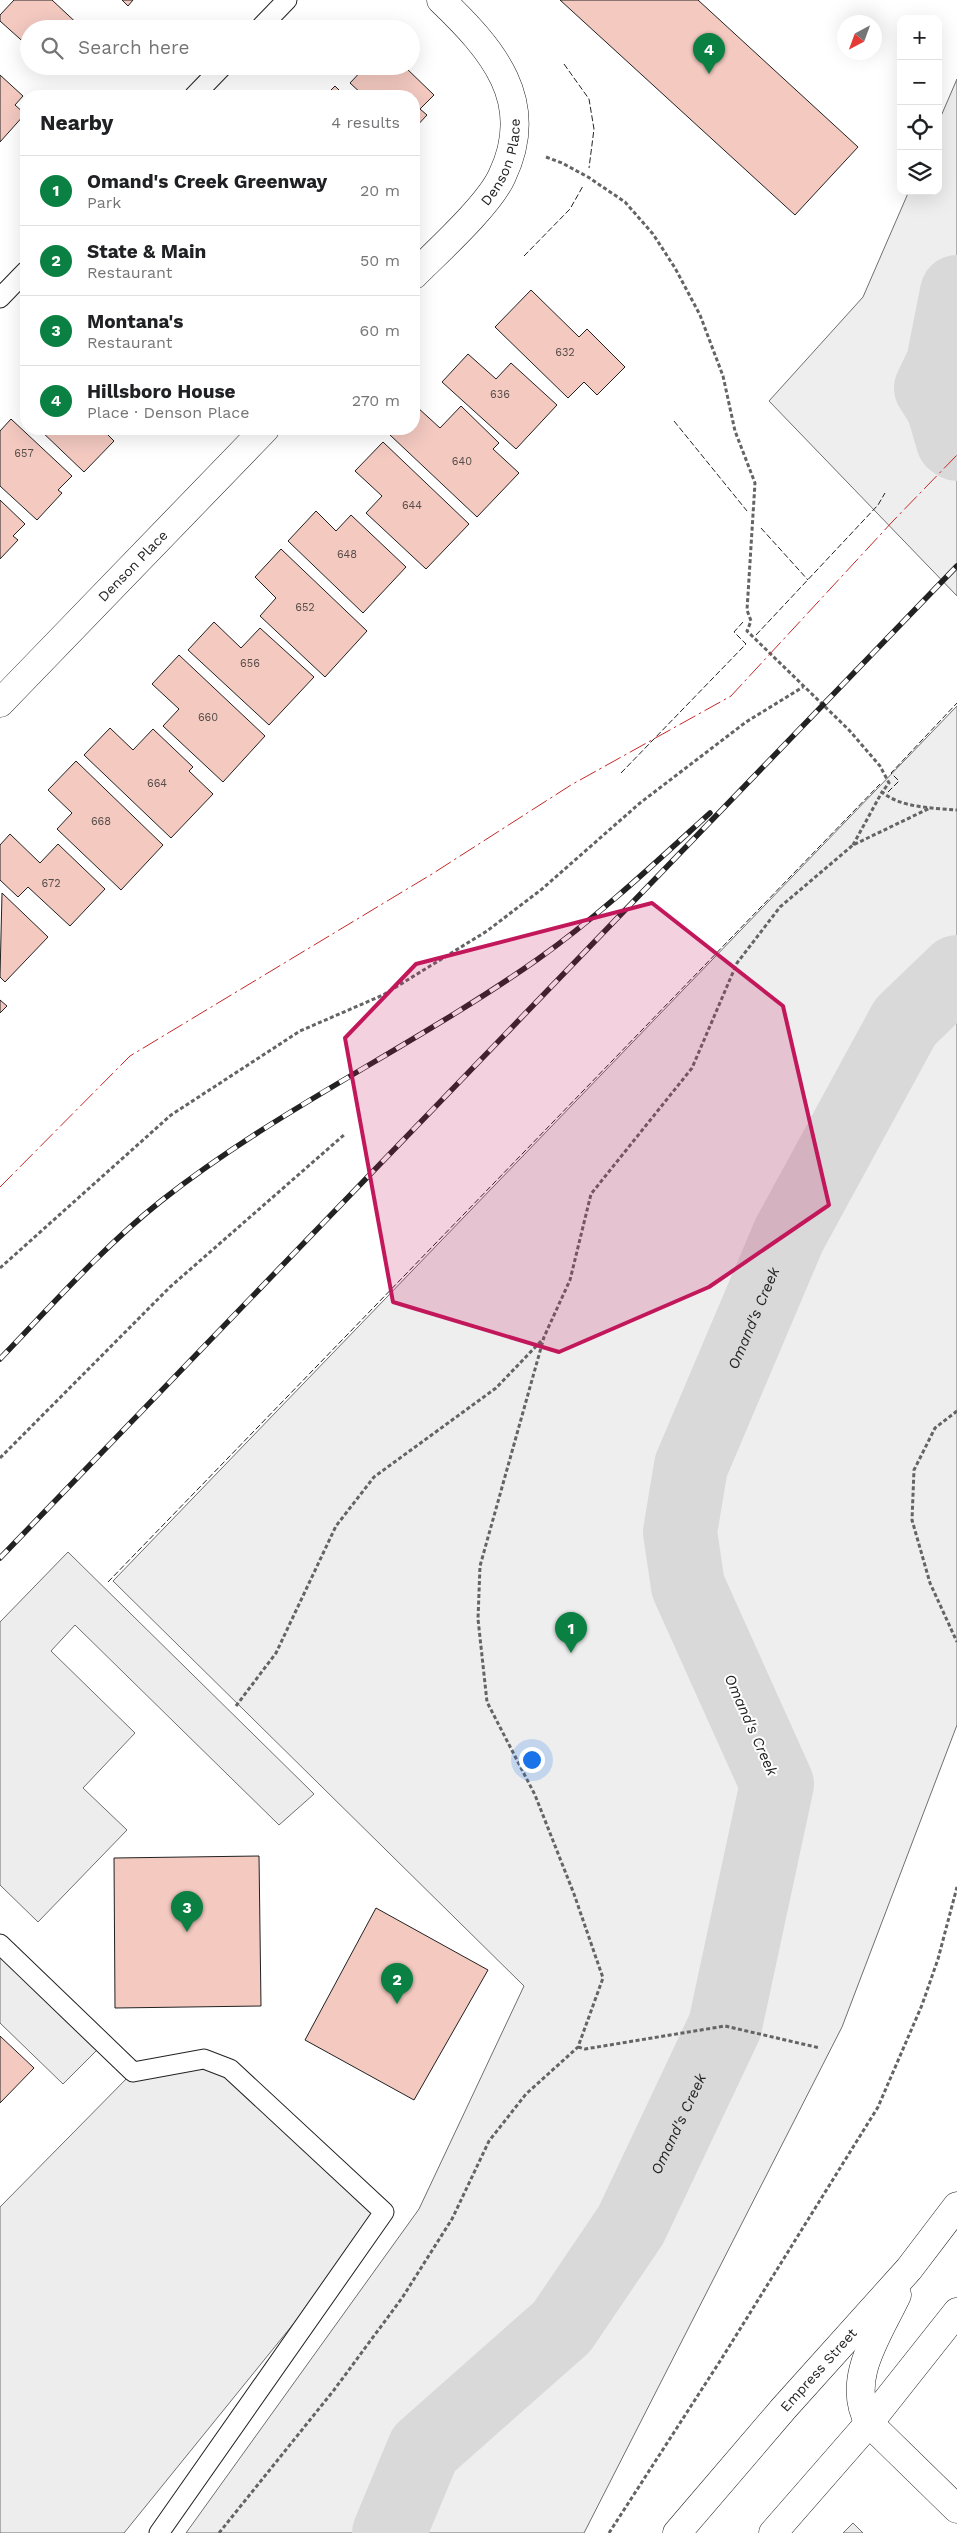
<!DOCTYPE html>
<html lang="en">
<head>
<meta charset="utf-8">
<style>
	:root { --surface:#fff; --page:#f2f2f2; --text:#202124; --muted:#757577; --line:#e0e0e0; --accent:#0b8043 }
	body { margin:0; font-family:"Work Sans",sans-serif; background:var(--page); color:var(--text) }
	.controls { position:absolute; right:15px; top:15px; display:grid; overflow:hidden; border-radius:10px; box-shadow:0 5px 20px #0002 }
	.controls button { width:45px; height:45px; display:grid; place-items:center; padding:0; border:0; border-bottom:1px solid var(--line); background:var(--surface); color:var(--text); font:25px sans-serif }
	.compass { position:absolute; left:837px; top:15px; width:45px; height:45px; border-radius:50%; background:var(--surface); box-shadow:0 5px 20px #0002; rotate:221deg }
	.you { position:absolute; left:531px; top:1759px; width:18px; height:18px; margin:-12px; border:4px solid #fff; border-radius:50%; background:#1a73e8; box-shadow:0 0 0 8px #1a73e833 }
	.badge { display:grid; place-items:center; width:32px; height:32px; border-radius:50%; background:var(--accent); color:#fff; font-size:16px; font-weight:700 }
	.pin { position:absolute; translate:-50% -41px; filter:drop-shadow(0 1px 2px #0008) }
	.pin::after { content:''; position:absolute; top:26px; width:18px; height:15px; background:inherit; clip-path:polygon(0 0,100% 0,50% 100%) }
	.list { margin:0; padding:0; list-style:none }
	h2 { display:flex; justify-content:space-between; align-items:center; height:65px; margin:0; padding:0 20px; font-size:21px }
	h2 small { font-size:16px; font-weight:400; color:var(--muted) }
	.list li { display:grid; grid-template-columns:32px 1fr auto; gap:15px; align-items:center; box-sizing:border-box; height:70px; padding:0 20px; border-top:1px solid var(--line) }
	.list b { display:block; font-size:19px; white-space:nowrap }
	.list p { margin:0; font-size:16px; white-space:nowrap; color:var(--muted) }
	.list em { font-size:16px; font-style:normal; color:var(--muted) }
	.icon { flex:none; width:28px; height:28px; fill:none; stroke:currentColor; stroke-width:2; stroke-linecap:round; stroke-linejoin:round }
	.map { position:relative; flex:none; width:957px; height:2533px; overflow:hidden }
	.search { position:absolute; background:var(--surface); box-shadow:0 5px 20px #0002; left:20px; top:20px; width:400px; height:55px; display:flex; align-items:center; gap:12px; box-sizing:border-box; padding:0 18px; border-radius:28px; color:var(--muted); font-size:19px }
	.panel { position:absolute; background:var(--surface); box-shadow:0 5px 20px #0002; left:20px; top:90px; width:400px; height:345px; border-radius:20px }
	.map>svg:first-child { display:block }
	.green { fill:#eee; stroke:#6f6f6f }
	.parking { fill:#ededed; stroke:#6f6f6f }
	.lines { fill:none; stroke-linecap:round; stroke-linejoin:round }
	.river { stroke:#d9d9d9; stroke-width:74 }
	.building { fill:#f3c9c0; stroke:#222 }
	.service-casing { stroke:#222; stroke-width:21 }
	.minor-casing { stroke:#222; stroke-width:29 }
	.secondary-casing { stroke:#222; stroke-width:29 }
	.path { stroke:#646464; stroke-width:3; stroke-dasharray:4 2.5; stroke-linecap:butt }
	.service { stroke:#fff; stroke-width:19 }
	.minor { stroke:#fff; stroke-width:28 }
	.secondary { stroke:#fff; stroke-width:28 }
	.rail-casing { stroke:#222; stroke-width:5.5 }
	.rail { stroke:#fff; stroke-width:4; stroke-dasharray:11; stroke-linecap:butt }
	.fence { stroke:#222; stroke-width:1; stroke-dasharray:6 2.5; stroke-linecap:butt }
	.power { stroke:#c62828; stroke-width:1; stroke-dasharray:18 4 2.5 4; stroke-linecap:butt }
	.marked { fill:#c2185b; fill-opacity:0.2; stroke:#c2185b; stroke-width:4; stroke-linejoin:round }
	.labels { text-anchor:middle; stroke-width:4; stroke-linejoin:round; paint-order:stroke }
	.number-label { font-size:11px; fill:#564c4a }
	.street-label { font-size:14px; fill:#222; stroke:#fff }
	.water-label { font-size:15px; font-style:italic; fill:#222; stroke:#fff }
</style>
</head>
<body>
<div class="map">
<svg width="957" height="2533" viewBox="0 0 957 2533">
	<rect width="100%" height="100%" fill="#fff"/>
	<path class="green" d="M957,79V596L769,401L863,297L909,191H938V123Z
		M957,706V1725L842,2027L584,2533H186L419,2209L524,1986L113,1581Z"/>
	<path class="parking" d="M68,1552L314,1794L279,1825L75,1625L51,1651L135,1733L83,1788L127,1830L38,1922L0,1885V1622Z
		M0,1944L103,2044L63,2084L0,2023Z
		M204,2059L230,2069L384,2212L124,2533H0V2207L133,2072Z
		M853,2523L863,2533H843Z"/>
	<g class="lines">
		<g class="river">
			<path d="M957,292L943,363L931,388L943,407L953,441L957,444"/>
			<path id="s1" d="M389,2533L424,2449L562,2327L631,2225L725,2026L777,1784L688,1586L680,1532L691,1466L789,1235L905,1022L957,972"/>
		</g>
	</g>
	<path class="building" d="M14,0H52L83,29H29V47L0,21V15Z
		M122,0H133L128,6Z
		M560,0H698L858,147L795,215Z
		M366,66H404L434,95L420,109L427,115L414,129V96H364L350,83Z
		M0,75L23,96L15,105L25,114L0,142Z
		M335,86L345,96H325Z
		M531,290L579,337L587,329L625,367L597,395L584,382L568,398L495,327Z
		M468,354L496,379L511,363L557,405L516,449L442,382Z
		M461,406L499,443L493,449L519,473L477,517L390,435L396,429H414V410L417,407L440,428Z
		M11,419L72,476L58,490L62,493L37,520L0,486V431Z
		M39,429H102L114,441L84,472Z
		M383,442L469,524L426,569L366,513L382,496L355,471Z
		M0,500L25,524L13,536L18,540L0,559Z
		M316,511L336,531L351,515L406,567L363,613L288,541Z
		M281,549L367,631L325,677L260,616L276,598L255,577Z
		M214,622L241,648L260,628L314,677L269,725L188,650Z
		M179,655L265,736L223,782L163,726L179,709L152,684Z
		M110,728L133,750L153,729L193,767L189,771L213,794L171,838L84,755Z
		M76,761L163,845L121,890L57,829L72,813L48,790Z
		M10,834L40,863L58,844L105,889L70,926L28,887L18,897L0,880V845Z
		M2,893L48,937L5,982L0,977Z
		M0,1000L7,1006L0,1013Z
		M259,1856L261,2006L115,2008L114,1858Z
		M376,1908L488,1970L414,2100L305,2040Z
		M0,2036L34,2068L0,2103Z"/>
	<g class="lines">
		<g class="service-casing">
			<path id="service" d="M259,29L287,0
				M194,96L223,66
				M0,298L26,271
				M0,1944L133,2072L204,2059L230,2069L384,2212L159,2533"/>
		</g>
		<g class="minor-casing">
			<g id="minor">
				<path id="s2" d="M414,275C438,251 489,205 502,176C538,101 492,49 441,0"/>
				<path id="s3" d="M0,703L265,429"/>
				<path d="M869,2423L957,2509"/>
			</g>
		</g>
		<g class="secondary-casing">
			<g id="secondary">
				<path d="M869,2423C845,2380 878,2335 897,2295"/>
				<path id="s4" d="M677,2533L784,2408L909,2269L957,2206"/>
				<path d="M773,2533L869,2423L957,2312"/>
			</g>
		</g>
		<path class="path" d="M546,157L562,163L588,177L625,202L653,234L675,268L700,315L723,376L735,431L755,483L747,610L751,621L747,631L849,730L880,766L889,783L882,792C901,808 933,808 957,810
			M853,845L882,792
			M0,1268L171,1115L300,1031L383,995L487,931L542,889L640,803L746,722L803,687
			M957,1411L935,1428L914,1470L912,1520L930,1583L957,1642
			M0,1458L170,1287L345,1134
			M236,1706L276,1653L336,1526L374,1477L496,1388L544,1338
			M578,2047L585,2049L725,2026L820,2048
			M219,2533L334,2390L402,2298L452,2219L489,2141L526,2094L578,2047L603,1978L574,1894L535,1795L487,1702L478,1619L480,1566L544,1337L570,1280L591,1194L692,1068L737,963L780,907L853,845L930,808
			M609,2533L722,2358L878,2107L922,2005L938,1959L957,1887"/>
		<use href="#service" class="service"/>
		<use href="#minor" class="minor"/>
		<use href="#secondary" class="secondary"/>
		<g class="rail-casing">
			<path id="rail" d="M0,1359C52,1305 103,1247 161,1201C279,1108 416,1045 538,959C600,915 655,863 710,813
				M0,1558L957,566"/>
		</g>
		<use href="#rail" class="rail"/>
		<path class="fence" d="M564,64L589,99L594,129L589,168
			M524,256L570,209L583,186
			M674,421L747,511
			M761,528L808,580
			M756,635L878,505L885,493
			M621,773L746,644L734,632L743,622
			M888,792L899,781L891,773L957,703
			M108,1582L880,784"/>
		<path class="power" d="M0,1187L130,1056L432,874L571,785L731,696L893,521L957,455"/>
	</g>
	<path class="marked" d="M652,903L783,1006L829,1205L709,1287L559,1352L393,1302L345,1038L416,964Z"/>
	<g class="labels">
		<g class="number-label">
			<text x="565" y="356">632</text>
			<text x="500" y="398">636</text>
			<text x="24" y="457">657</text>
			<text x="462" y="465">640</text>
			<text x="412" y="509">644</text>
			<text x="347" y="558">648</text>
			<text x="305" y="611">652</text>
			<text x="250" y="667">656</text>
			<text x="208" y="721">660</text>
			<text x="157" y="787">664</text>
			<text x="101" y="825">668</text>
			<text x="51" y="887">672</text>
		</g>
		<g class="street-label">
			<text dy="5" stroke="none"><textPath href="#s2" startOffset="146">Denson Place</textPath></text>
			<text dy="5" stroke="none"><textPath href="#s3" startOffset="191">Denson Place</textPath></text>
			<text dy="5" stroke="none"><textPath href="#s4" startOffset="216">Empress Street</textPath></text>
		</g>
		<g class="water-label">
			<text dy="5" stroke="none"><textPath href="#s1" startOffset="1365">Omand's Creek</textPath></text>
			<text transform="translate(751 1725) rotate(66)" y="5">Omand's Creek</text>
			<text dy="5" stroke="none"><textPath href="#s1" startOffset="510">Omand's Creek</textPath></text>
		</g>
	</g>
</svg>
<div class="controls">
<button>+</button>
<button>−</button>
<button><svg class="icon" aria-label="locate" viewBox="0 0 24 24"><circle cx="12" cy="12" r="6"/><path d="M12 2v4M12 18v4M2 12h4M18 12h4"/></svg></button>
<button><svg class="icon" aria-label="layers" viewBox="0 0 24 24"><path d="M12 4l9 5-9 5-9-5zM3 14l9 5 9-5"/></svg></button>
</div>
<svg class="compass" viewBox="-18 -18 36 36"><path d="M0-13l5 13h-10z" fill="#e53935"/><path d="M0 13l5-13h-10z" fill="#757577"/></svg>
<div class="you"></div>
<div class="pin badge" style="left:571px;top:1653px">1</div>
<div class="pin badge" style="left:397px;top:2004px">2</div>
<div class="pin badge" style="left:187px;top:1932px">3</div>
<div class="pin badge" style="left:709px;top:74px">4</div>
<div class="search"><svg class="icon" aria-label="search" viewBox="0 0 24 24"><circle cx="10" cy="10" r="6"/><path d="M15 15l6 6"/></svg>Search here</div>
<section class="panel">
<h2>Nearby<small>4 results</small></h2>
<ul class="list">
<li><span class="badge">1</span><div><b>Omand's Creek Greenway</b><p>Park</p></div><em>20 m</em></li>
<li><span class="badge">2</span><div><b>State &amp; Main</b><p>Restaurant</p></div><em>50 m</em></li>
<li><span class="badge">3</span><div><b>Montana's</b><p>Restaurant</p></div><em>60 m</em></li>
<li><span class="badge">4</span><div><b>Hillsboro House</b><p>Place · Denson Place</p></div><em>270 m</em></li>
</ul>
</section>
</div>
</body>
</html>
